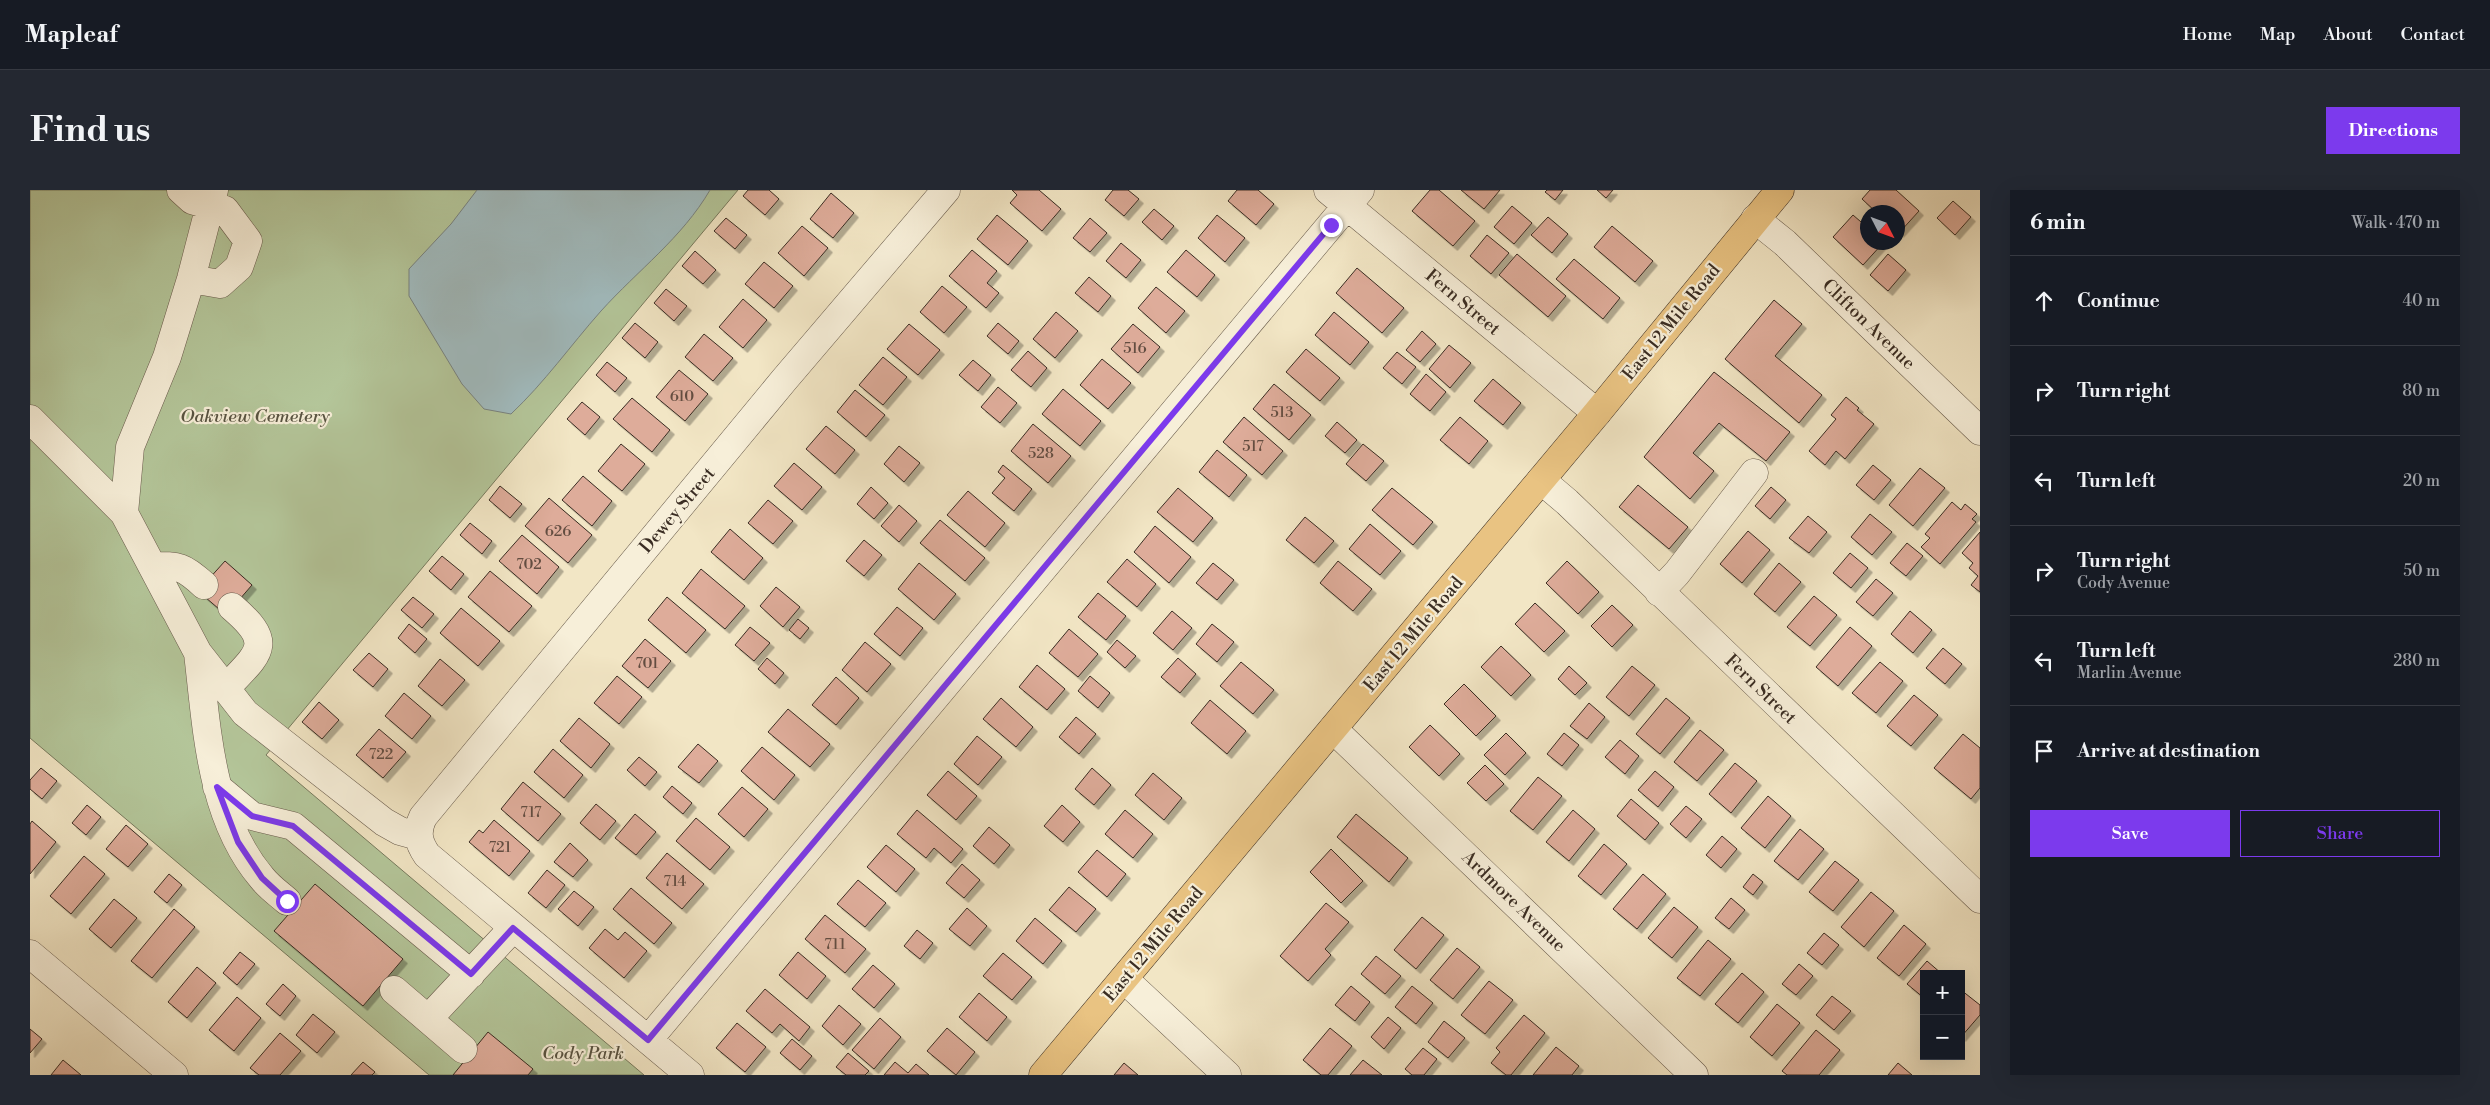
<!DOCTYPE html>
<html lang="en">
<head>
<meta charset="utf-8">
<style>
	:root { --surface:#171b24; --page:#242831; --text:#f1f3f6; --muted:#9ea1a6; --line:#363941; --accent:#7c3aed }
	body { margin:0; font-family:"Libre Bodoni",serif; background:var(--page); color:var(--text) }
	.controls { position:absolute; right:15px; bottom:15px; display:grid; overflow:hidden; border-radius:0px; box-shadow:0 5px 20px #0002 }
	.controls button { width:45px; height:45px; display:grid; place-items:center; padding:0; border:0; border-bottom:1px solid var(--line); background:var(--surface); color:var(--text); font:25px sans-serif }
	.compass { position:absolute; left:1830px; top:15px; width:45px; height:45px; border-radius:50%; background:var(--surface); box-shadow:0 5px 20px #0002; rotate:132deg }
	.stop { position:absolute; width:15px; height:15px; margin:-11px; border:4px solid #7c3aed; border-radius:50%; background:#fff }
	.stop.end { background:#7c3aed; border-color:#fff; box-shadow:0 1px 5px #0008 }
	.list { margin:0; padding:0; list-style:none }
	h2 { display:flex; justify-content:space-between; align-items:center; height:65px; margin:0; padding:0 20px; font-size:21px }
	h2 small { font-size:16px; font-weight:400; color:var(--muted) }
	.list li { display:grid; grid-template-columns:32px 1fr auto; gap:15px; align-items:center; box-sizing:border-box; height:90px; padding:0 20px; border-top:1px solid var(--line) }
	.list b { display:block; font-size:19px; white-space:nowrap }
	.list p { margin:0; font-size:16px; white-space:nowrap; color:var(--muted) }
	.list em { font-size:16px; font-style:normal; color:var(--muted) }
	.actions { display:flex; gap:10px; padding:15px 20px }
	.actions a { flex:1; padding:11px 0; border:1px solid var(--accent); border-radius:0px; text-align:center; font-size:18px; color:var(--accent) }
	.actions .main { background:var(--accent); color:#fff }
	.icon { flex:none; width:28px; height:28px; fill:none; stroke:currentColor; stroke-width:2; stroke-linecap:round; stroke-linejoin:round }
	.map { position:relative; flex:none; width:1950px; height:885px; overflow:hidden; border-radius:0px }
	header { display:flex; align-items:center; gap:30px; box-sizing:border-box; height:70px; padding:0 25px; background:var(--surface); border-bottom:1px solid var(--line) }
	header strong { font-size:24px }
	nav { display:flex; gap:28px; margin-inline-start:auto; font-size:18px }
	.intro { display:flex; align-items:center; justify-content:space-between; box-sizing:border-box; height:120px; padding:0 30px }
	h1 { margin:0; font-size:35px }
	.button { padding:12px 22px; border-radius:0px; background:var(--accent); color:#fff; font-size:18px; font-weight:700 }
	main { display:flex; gap:30px; padding:0 30px }
	aside { flex:1; background:var(--surface); border-radius:0px; box-shadow:0 5px 20px #0002 }
	.map>svg:first-child { display:block }
	.green { fill:#b4c69a; stroke:#777a5e }
	.water { fill:#a1bcc0; stroke:#788381 }
	.building { fill:#deac9a; stroke:#3a2d23; filter:url(#shadow) }
	.lines { fill:none; stroke-linecap:round; stroke-linejoin:round }
	.minor-casing { stroke:#685b4c; stroke-width:29 }
	.major-casing { stroke:#3a2d23; stroke-width:29 }
	.minor { stroke:#f7efd9; stroke-width:28 }
	.major { stroke:#e9c382; stroke-width:28 }
	.route { stroke:#7c3aed; stroke-width:6 }
	.labels { text-anchor:middle; stroke-width:4.5; stroke-linejoin:round; paint-order:stroke }
	.number-label { font-size:15px; fill:#634d41 }
	.street-label { font-size:18px; fill:#3a2d23; stroke:#f7efd9 }
	.park-label { font-size:18px; font-style:italic; fill:#585341; stroke:#f7efd9 }
</style>
</head>
<body>
<header>
<strong>Mapleaf</strong>
<nav><a>Home</a><a>Map</a><a>About</a><a>Contact</a></nav>
</header>
<div class="intro"><h1>Find us</h1><a class="button">Directions</a></div>
<main>
<div class="map">
<svg width="1950" height="885" viewBox="0 0 1950 885">
	<defs>
		<filter id="shadow"><feDropShadow dx="4.5" dy="4.5" stdDeviation="0" flood-color="#0004"/></filter>
	</defs>
	<rect width="100%" height="100%" fill="#f2e6c5"/>
	<filter id="stains"><feTurbulence type="fractalNoise" baseFrequency=".004" numOctaves="4"/><feColorMatrix values="0 0 0 0 .2 0 0 0 0 .09 0 0 0 0 .02 0 0 0 .5 -.17"/></filter>
	<radialGradient id="worn" r=".72"><stop offset=".6" stop-color="#630" stop-opacity="0"/><stop offset="1" stop-color="#630" stop-opacity=".3"/></radialGradient>
	<path class="green" d="M0,0H708L236,565L614,885H399L0,548Z"/>
	<path class="water" d="M447,0H680C652,48 608,80 571,121C540,156 515,192 481,224L454,219L432,194L379,106V79L421,34Z"/>
	<path class="building" d="M718,0H739L749,9L735,25L713,6Z
		M982,0H1009L1031,19L1012,41L980,13L987,5Z
		M1083,0H1098L1109,9L1094,26L1075,10Z
		M1207,0H1228L1244,14L1226,35L1198,11Z
		M1400,0H1409L1445,31L1423,56L1382,21Z
		M1431,0H1470L1454,19Z
		M1517,0H1533L1525,10L1515,2Z
		M1567,0H1583L1576,8Z
		M1840,0H1866L1889,21L1869,43L1868,22H1846L1832,9Z
		M801,3L824,23L803,48L780,29Z
		M1923,11L1941,27L1925,45L1907,28Z
		M1482,16L1502,33L1484,54L1464,37Z
		M1124,19L1144,36L1132,50L1112,32Z
		M967,25L998,51L978,75L947,49Z
		M1187,25L1215,48L1195,72L1168,48Z
		M1823,25L1838,38V52L1853,53L1833,75L1803,47Z
		M1518,27L1538,44L1522,63L1501,45Z
		M696,28L717,45L705,59L684,41Z
		M1060,28L1077,43L1060,62L1043,48Z
		M772,36L798,58L774,86L748,63Z
		M1582,36L1623,71L1605,92L1564,57Z
		M1457,45L1479,63L1461,84L1440,66Z
		M1091,53L1111,70L1096,88L1076,71Z
		M942,60L967,81L957,93L969,103L956,118L919,86Z
		M1156,60L1185,85L1167,107L1137,82Z
		M665,61L686,80L673,94L652,76Z
		M1487,64L1536,106L1518,127L1469,85Z
		M1858,64L1876,80L1858,101L1840,85Z
		M1544,69L1590,108L1573,129L1526,89Z
		M734,72L763,96L744,118L715,94Z
		M1327,78L1374,118L1352,143L1306,103Z
		M1059,87L1081,106L1068,122L1045,103Z
		M912,96L937,117L914,143L890,122Z
		M1126,97L1155,121L1136,143L1108,118Z
		M636,99L657,116L644,131L624,113Z
		M713,109L737,130L713,158L689,137Z
		M1744,110L1772,134L1745,166L1792,205L1769,233L1695,169Z
		M1026,122L1048,141L1025,168L1003,149Z
		M1304,122L1339,152L1320,175L1285,145Z
		M605,133L628,152L615,168L592,148Z
		M968,133L989,151L978,164L957,146Z
		M879,134L910,160L888,185L857,159Z
		M1103,134L1130,157L1108,183L1081,159Z
		M1392,141L1406,154L1390,172L1376,160Z
		M674,144L703,168L683,191L655,167Z
		M1419,155L1441,173L1420,198L1399,179Z
		M1276,159L1310,188L1290,211L1256,182Z
		M998,161L1017,178L1001,197L981,180Z
		M1367,162L1386,177L1372,194L1353,178Z
		M853,167L877,187L853,215L829,195Z
		M1072,169L1101,193L1078,219L1050,195Z
		M943,170L961,185L948,201L929,185Z
		M577,172L597,188L585,202L566,185Z
		M649,180L678,204L655,231L626,207Z
		M1684,182L1760,242L1736,271L1689,233L1663,263L1684,281L1660,309L1614,267Z
		M1396,184L1416,202L1400,221L1380,204Z
		M1463,189L1491,213L1473,235L1444,211Z
		M1244,194L1281,225L1259,250L1223,219Z
		M968,197L987,213L970,233L951,217Z
		M1033,199L1071,231L1050,256L1012,224Z
		M825,200L855,225L836,247L807,222Z
		M1816,207L1829,218L1827,220L1844,234L1815,269L1806,261L1795,275L1779,261L1806,229L1801,225Z
		M602,208L640,240L622,262L583,229Z
		M552,212L570,227L555,245L537,229Z
		M1214,227L1253,261L1232,285L1193,252Z
		M1430,227L1458,251L1439,274L1410,250Z
		M1307,232L1327,250L1315,263L1295,246Z
		M1003,234L1041,266L1018,293L981,261Z
		M796,236L825,260L805,284L776,259Z
		M591,254L615,274L592,301L568,281Z
		M1333,254L1354,271L1336,291L1316,274Z
		M869,256L890,273L874,292L854,274Z
		M1187,260L1217,285L1199,307L1169,282Z
		M764,273L792,297L772,320L744,296Z
		M973,275L1002,299L984,321L962,303L975,288L968,282Z
		M1843,275L1861,290L1844,310L1826,295Z
		M1890,278L1915,298L1883,336L1859,315Z
		M553,286L582,311L562,336L532,310Z
		M1608,295L1658,337L1639,359L1589,317Z
		M470,296L492,314L480,328L459,310Z
		M841,297L858,313L844,329L827,314Z
		M1741,297L1756,310L1740,329L1725,316Z
		M1148,298L1183,328L1163,352L1127,322Z
		M1362,298L1403,332L1383,355L1342,320Z
		M938,301L975,333L955,357L917,325Z
		M519,308L562,345L538,373L495,336Z
		M738,310L763,331L743,354L718,333Z
		M1922,312L1931,320L1935,314L1947,324L1942,329L1946,332L1910,374L1891,357L1900,348L1895,344Z
		M869,315L887,331L869,352L851,336Z
		M1840,324L1862,342L1842,365L1821,347Z
		M1778,326L1797,342L1779,363L1759,348Z
		M1275,327L1304,351L1284,373L1256,350Z
		M910,330L955,368L935,391L890,353Z
		M440,333L462,351L452,364L430,345Z
		M1340,334L1371,361L1350,385L1319,359Z
		M1125,336L1161,367L1139,393L1104,362Z
		M700,339L733,368L714,390L681,362Z
		M1718,341L1740,360L1712,393L1690,374Z
		M1950,342V402L1941,395L1948,386L1939,378L1943,373L1932,363Z
		M492,345L529,377L507,404L469,371Z
		M834,350L852,365L834,386L816,371Z
		M1877,353L1893,366L1876,386L1860,373Z
		M1820,363L1838,378L1821,398L1803,383Z
		M412,366L434,384L421,400L399,381Z
		M1097,369L1126,394L1107,417L1077,392Z
		M195,371L222,395L196,425L168,401Z
		M1308,371L1342,399L1323,421L1290,393Z
		M1537,371L1569,402L1548,424L1516,393Z
		M889,373L926,404L904,430L868,399Z
		M1183,373L1204,390L1187,410L1166,393Z
		M1749,373L1771,392L1745,422L1724,404Z
		M671,379L715,416L695,439L652,403Z
		M460,381L502,416L479,442L438,407Z
		M1846,389L1863,403L1843,426L1826,412Z
		M746,397L770,417L753,437L730,416Z
		M1068,403L1096,426L1076,450L1048,427Z
		M1784,406L1807,425L1780,456L1757,437Z
		M383,407L404,424L392,438L371,420Z
		M637,407L676,440L656,463L618,430Z
		M1505,413L1535,441L1514,462L1485,434Z
		M1582,415L1603,435L1582,457L1561,436Z
		M867,417L893,438L870,466L844,444Z
		M431,418L470,451L448,476L410,443Z
		M1142,421L1162,438L1143,460L1123,443Z
		M1880,421L1902,440L1883,463L1861,444Z
		M768,429L779,438L770,449L759,440Z
		M379,434L397,449L385,463L368,448Z
		M1182,434L1204,452L1187,472L1166,454Z
		M720,437L740,453L724,471L705,455Z
		M1820,437L1842,456L1808,496L1786,477Z
		M1039,439L1068,464L1048,487L1019,463Z
		M615,449L641,471L618,498L592,476Z
		M1087,450L1106,466L1095,478L1077,462Z
		M835,452L861,474L837,502L812,480Z
		M1471,456L1501,485L1481,506L1451,477Z
		M1913,458L1932,474L1915,494L1896,478Z
		M339,463L358,479L343,497L323,480Z
		M737,468L754,483L745,494L728,479Z
		M1148,468L1166,484L1150,503L1131,487Z
		M410,469L435,490L412,516L388,496Z
		M1211,472L1244,500L1223,524L1190,496Z
		M1850,472L1873,491L1846,523L1822,503Z
		M1007,475L1035,499L1017,520L989,497Z
		M1539,476L1557,493L1545,505L1528,489Z
		M1602,476L1625,495L1599,526L1576,507Z
		M587,486L612,507L589,534L564,513Z
		M1060,486L1080,503L1068,518L1048,501Z
		M806,487L829,508L806,535L782,515Z
		M1434,494L1466,526L1446,546L1414,514Z
		M374,503L401,526L382,549L355,526Z
		M1884,505L1908,525L1881,556L1857,536Z
		M971,508L1003,537L986,557L953,529Z
		M1636,508L1660,528L1630,564L1606,544Z
		M1180,510L1216,541L1197,564L1161,533Z
		M289,512L309,530L292,549L272,532Z
		M1559,513L1575,527L1557,549L1540,536Z
		M758,519L800,554L780,577L738,542Z
		M1046,527L1066,544L1049,564L1029,547Z
		M549,528L580,554L561,578L530,551Z
		M1400,535L1430,564L1409,586L1379,557Z
		M349,539L376,562L353,588L326,565Z
		M1670,540L1694,560L1667,591L1644,572Z
		M1476,543L1496,563L1475,585L1454,565Z
		M1534,543L1549,555L1532,576L1517,564Z
		M1933,544L1950,558V598L1941,609L1904,578Z
		M947,546L972,567L948,595L924,574Z
		M1590,550L1609,566L1595,584L1575,567Z
		M668,554L688,571L669,593L648,577Z
		M732,557L765,585L744,610L711,581Z
		M523,559L553,585L534,608L504,582Z
		M609,567L627,582L615,596L597,580Z
		M1705,573L1727,591L1701,623L1679,604Z
		M1455,575L1474,594L1456,611L1437,593Z
		M11,578L27,591L12,609L0,599V590Z
		M1062,578L1081,595L1064,615L1045,599Z
		M918,581L947,606L926,630L897,605Z
		M1625,581L1644,597L1628,617L1608,600Z
		M1123,583L1152,608L1134,630L1105,605Z
		M1508,587L1532,606L1503,640L1480,621Z
		M493,592L531,624L508,651L471,619Z
		M642,596L662,613L653,624L633,607Z
		M712,597L738,619L714,647L688,624Z
		M1738,606L1761,626L1735,658L1711,638Z
		M1601,609L1629,633L1615,650L1587,626Z
		M566,614L586,631L570,650L550,633Z
		M57,615L71,627L56,645L42,633Z
		M1032,615L1050,632L1033,652L1014,636Z
		M1656,616L1672,629L1656,648L1640,634Z
		M887,620L933,659L921,673L904,658L896,668L867,644Z
		M1095,620L1123,644L1103,668L1075,644Z
		M1543,620L1565,639L1539,671L1516,652Z
		M605,624L626,642L606,665L585,648Z
		M1326,624L1378,668L1359,692L1307,647Z
		M666,628L700,657L680,680L646,651Z
		M464,630L500,661L479,686L439,652L449,640L453,643Z
		M2,631L26,652L0,684V634Z
		M96,635L118,654L98,677L76,659Z
		M959,637L980,655L964,674L943,656Z
		M1770,639L1794,659L1768,690L1744,671Z
		M1692,646L1707,659L1691,678L1676,665Z
		M540,653L558,670L543,687L524,672Z
		M1574,654L1597,674L1571,705L1548,686Z
		M856,655L885,679L866,702L837,677Z
		M1301,659L1333,691L1311,713L1280,682Z
		M1067,660L1096,684L1077,707L1048,682Z
		M637,663L674,694L652,719L616,688Z
		M54,666L75,684L41,724L20,706Z
		M1805,671L1829,690L1803,721L1779,702Z
		M932,674L950,690L934,708L916,693Z
		M517,680L535,695L516,718L498,703Z
		M139,684L152,695L137,713L124,702Z
		M1613,684L1636,704L1607,739L1583,719Z
		M1723,684L1733,692L1723,705L1713,697Z
		M828,690L856,713L835,737L807,714Z
		M285,694L373,769L333,816L244,741Z
		M1039,697L1066,719L1046,742L1019,720Z
		M601,698L642,733L624,754L583,719Z
		M544,701L564,717L548,736L528,719Z
		M1841,702L1864,721L1834,757L1811,737Z
		M1701,708L1715,720L1699,739L1685,728Z
		M84,709L107,728L81,758L59,739Z
		M1296,713L1319,732L1295,759L1301,765L1278,791L1250,766Z
		M1644,717L1668,737L1642,768L1618,748Z
		M937,718L957,736L940,756L919,739Z
		M144,719L165,737L122,788L101,771Z
		M795,725L836,759L815,783L775,749Z
		M1392,727L1414,745L1386,779L1364,760Z
		M1005,728L1032,751L1013,774L986,751Z
		M1874,735L1896,754L1869,786L1847,768Z
		M575,739L588,750L595,742L617,761L594,788L559,758Z
		M887,740L903,753L890,769L874,756Z
		M1794,743L1809,755L1792,775L1777,763Z
		M1678,750L1701,769L1670,806L1647,788Z
		M1427,758L1450,777L1423,809L1400,790Z
		M210,762L225,774L207,795L193,783Z
		M768,762L796,786L777,809L749,785Z
		M973,763L1002,787L982,810L953,786Z
		M1346,766L1371,786L1355,804L1331,784Z
		M1897,771L1912,784H1894V808L1877,794Z
		M1769,774L1783,786L1766,805L1752,794Z
		M843,775L865,794L844,818L822,799Z
		M167,777L186,793L157,828L138,812Z
		M1712,783L1734,802L1708,833L1685,814Z
		M1459,791L1483,810L1455,844L1431,825Z
		M253,794L266,806L250,826L236,814Z
		M1321,796L1340,812L1325,831L1305,815Z
		M1382,796L1403,813L1386,834L1365,817Z
		M735,799L780,837L769,851L750,834L742,843L716,821Z
		M1931,800L1950,815V825L1931,847Z
		M949,803L977,827L957,851L929,827Z
		M1802,806L1821,821L1804,840L1786,825Z
		M207,807L231,828L204,861L179,840Z
		M1747,814L1770,833L1742,866L1720,847Z
		M809,815L831,834L813,855L792,836Z
		M283,824L305,842L287,863L266,845Z
		M1494,825L1515,843L1481,885H1476L1461,873L1470,862L1466,858Z
		M1358,827L1371,838L1354,859L1341,847Z
		M850,828L871,847L844,879L822,860Z
		M1414,831L1435,848L1418,868L1398,852Z
		M707,833L736,857L715,882L686,858Z
		M917,838L945,862L926,885L897,861Z
		M1300,838L1322,856L1298,885H1291L1273,870Z
		M0,839L12,849L0,863Z
		M1786,840L1810,860L1789,885H1757L1752,881Z
		M458,842L503,879L498,885H423Z
		M250,843L271,861L250,885H229L220,878Z
		M762,849L782,866L770,880L750,863Z
		M1526,857L1549,876L1542,885H1503Z
		M1393,858L1407,869L1394,885H1382L1375,879Z
		M818,863L839,881L835,885H816L806,877Z
		M33,870L51,885H21Z
		M1333,870L1352,885H1320Z
		M333,872L345,882L342,885H321Z
		M865,872L878,883L886,874L899,885H854Z
		M1094,873L1108,885H1084Z
		M1868,873L1882,885H1858Z"/>
	<g class="lines">
		<g class="minor-casing">
			<path id="minor" d="M151,0L162,10L195,20L218,51L209,77L190,94L161,89
				M184,0L161,89L137,167L100,257L94,323L168,463L215,523L354,632L370,641L388,646
				M1298,0L1567,223
				M1725,29L1755,53L1950,241
				M0,229L94,323
				M1511,290L1537,312L1950,709
				M122,376C150,376 153,376 174,395
				M1629,402L1647,383L1724,283
				M168,463C177,539 180,627 232,688C239,697 249,704 257,711
				M196,498C230,462 245,454 202,417
				M1303,539L1664,885
				M187,597L222,626L263,636L441,784
				M0,764L144,885
				M1094,789L1197,885
				M364,800L433,859
				M398,829L483,738
				M618,850L1330,0
				M660,885L397,665C388,652 386,642 393,627L754,190L916,0"/>
		</g>
		<g class="major-casing">
			<path id="major" d="M1013,885L1567,223L1750,0"/>
		</g>
		<use href="#minor" class="minor"/>
		<use href="#major" class="major"/>
	</g>
	<g class="lines">
		<path class="route" d="M257,711L232,688L208,652L187,597L222,626L263,636L441,784L483,738L618,850L1301,35"/>
	</g>
	<g class="labels">
		<g class="number-label">
			<text x="1105" y="163">516</text>
			<text x="652" y="211">610</text>
			<text x="1252" y="227">513</text>
			<text x="1223" y="261">517</text>
			<text x="1011" y="268">528</text>
			<text x="528" y="346">626</text>
			<text x="499" y="379">702</text>
			<text x="617" y="478">701</text>
			<text x="351" y="569">722</text>
			<text x="501" y="627">717</text>
			<text x="470" y="662">721</text>
			<text x="645" y="696">714</text>
			<text x="805" y="759">711</text>
		</g>
		<g class="street-label">
			<text transform="translate(1433 112) rotate(40)" y="6">Fern Street</text>
			<text transform="translate(1641 132) rotate(-51)" y="6">East 12 Mile Road</text>
			<text transform="translate(1839 134) rotate(44)" y="6">Clifton Avenue</text>
			<text transform="translate(647 320) rotate(-50)" y="6">Dewey Street</text>
			<text transform="translate(1383 444) rotate(-50)" y="6">East 12 Mile Road</text>
			<text transform="translate(1731 499) rotate(44)" y="6">Fern Street</text>
			<text transform="translate(1484 711) rotate(44)" y="6">Ardmore Avenue</text>
			<text transform="translate(1123 754) rotate(-50)" y="6">East 12 Mile Road</text>
		</g>
		<g class="park-label">
			<text x="225" y="232">Oakview Cemetery</text>
			<text x="553" y="869">Cody Park</text>
		</g>
	</g>
	<rect width="100%" height="100%" filter="url(#stains)"/>
	<rect width="100%" height="100%" fill="url(#worn)"/>
</svg>
<div class="controls">
<button>+</button>
<button>−</button>
</div>
<svg class="compass" viewBox="-18 -18 36 36"><path d="M0-13l5 13h-10z" fill="#e53935"/><path d="M0 13l5-13h-10z" fill="#9ea1a6"/></svg>
<div class="stop" style="left:257px;top:711px"></div>
<div class="stop end" style="left:1301px;top:35px"></div>
</div>
<aside>
<h2>6 min<small>Walk · 470 m</small></h2>
<ul class="list">
<li><svg class="icon" aria-label="ahead" viewBox="0 0 24 24"><path d="M12 20V5M6 11l6-6 6 6"/></svg><div><b>Continue</b></div><em>40 m</em></li>
<li><svg class="icon" aria-label="right" viewBox="0 0 24 24"><path d="M7 20v-9h11M14 6l5 5-5 5"/></svg><div><b>Turn right</b></div><em>80 m</em></li>
<li><svg class="icon" aria-label="left" viewBox="0 0 24 24"><path d="M17 20v-9H6M10 6l-5 5 5 5"/></svg><div><b>Turn left</b></div><em>20 m</em></li>
<li><svg class="icon" aria-label="right" viewBox="0 0 24 24"><path d="M7 20v-9h11M14 6l5 5-5 5"/></svg><div><b>Turn right</b><p>Cody Avenue</p></div><em>50 m</em></li>
<li><svg class="icon" aria-label="left" viewBox="0 0 24 24"><path d="M17 20v-9H6M10 6l-5 5 5 5"/></svg><div><b>Turn left</b><p>Marlin Avenue</p></div><em>280 m</em></li>
<li><svg class="icon" aria-label="arrive" viewBox="0 0 24 24"><path d="M6 21V4h12l-3 4 3 4H6"/></svg><div><b>Arrive at destination</b></div></li>
</ul>
<div class="actions"><a class="main">Save</a><a>Share</a></div>
</aside>
</main>
</body>
</html>
